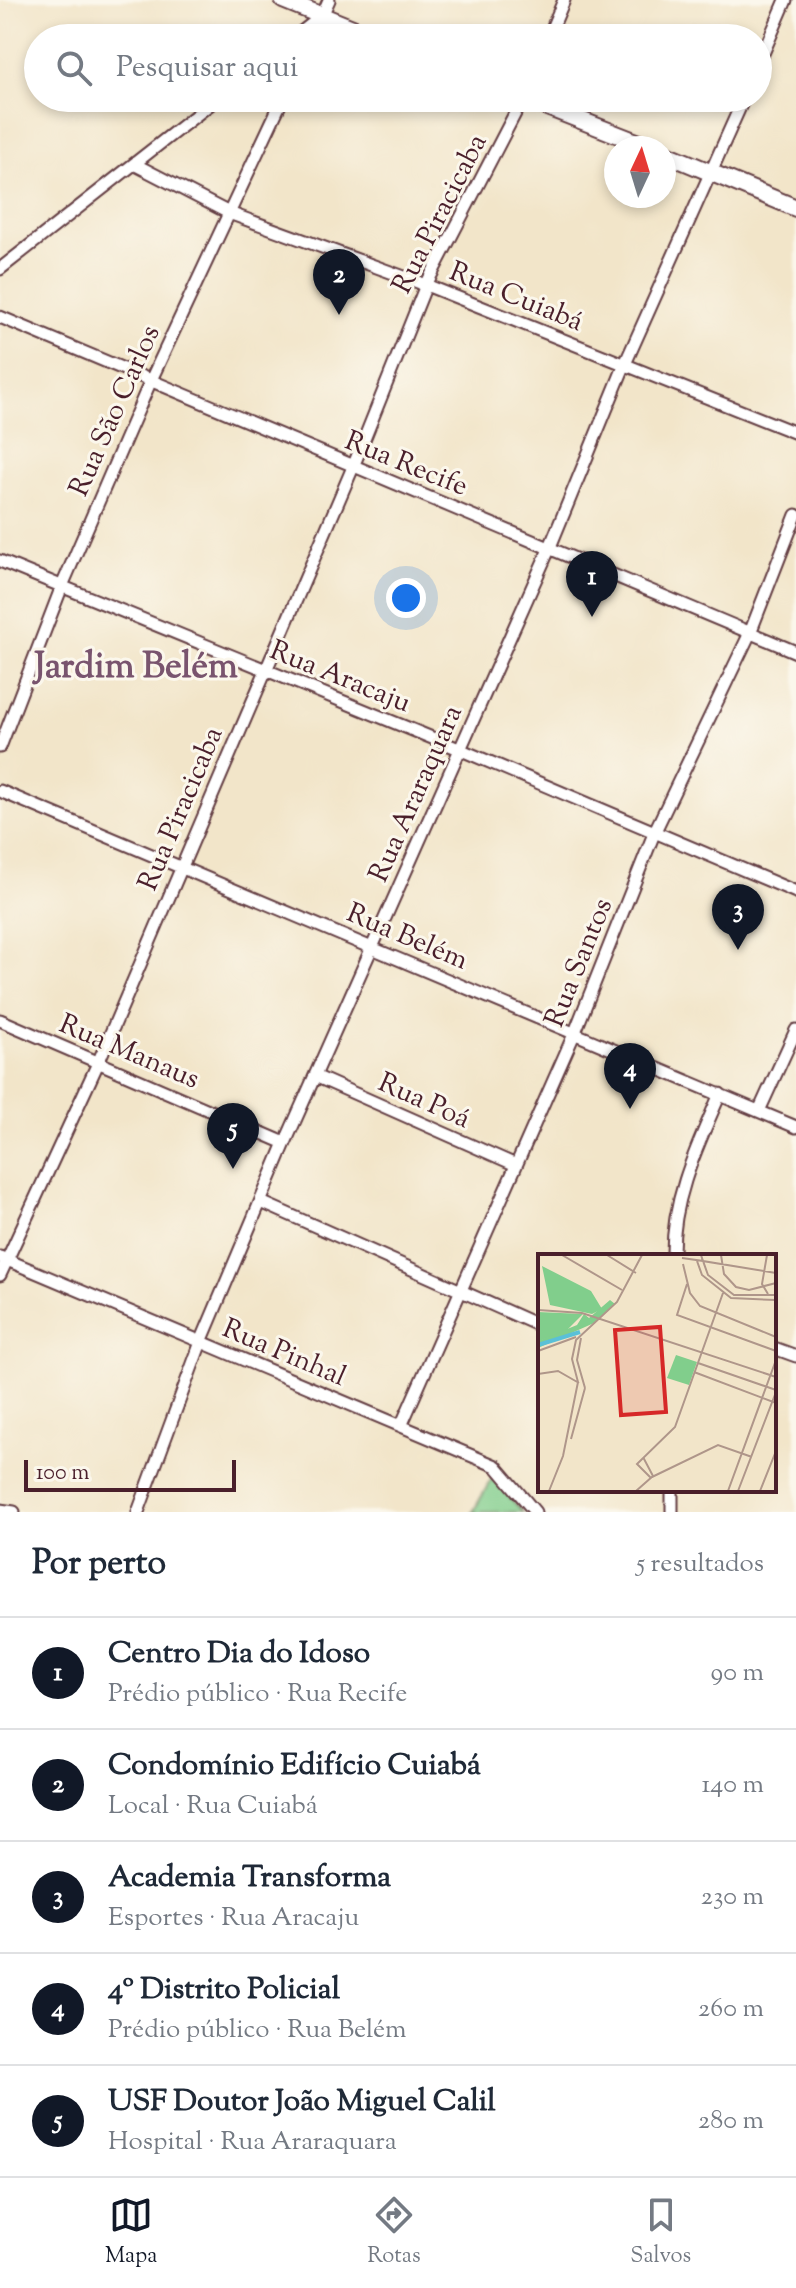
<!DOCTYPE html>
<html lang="pt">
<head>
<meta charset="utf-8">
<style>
	:root { --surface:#fff; --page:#f6f6f7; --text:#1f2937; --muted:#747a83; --line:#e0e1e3; --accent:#111827 }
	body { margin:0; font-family:"Sorts Mill Goudy",serif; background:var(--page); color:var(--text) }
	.compass { position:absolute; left:604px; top:136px; width:72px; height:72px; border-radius:50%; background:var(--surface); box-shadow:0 4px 12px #0003; rotate:4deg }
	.scale { position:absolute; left:24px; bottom:20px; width:212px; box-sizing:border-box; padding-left:8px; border:4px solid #4a1f2b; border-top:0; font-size:22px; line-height:28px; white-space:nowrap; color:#4a1f2b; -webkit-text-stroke:6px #fbf7ec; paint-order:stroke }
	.you { position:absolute; left:406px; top:598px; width:28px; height:28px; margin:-20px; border:6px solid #fff; border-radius:50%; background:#1a73e8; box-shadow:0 0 0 12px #1a73e833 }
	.badge { display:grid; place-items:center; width:52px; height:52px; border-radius:50%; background:var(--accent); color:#fff; font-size:26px; font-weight:700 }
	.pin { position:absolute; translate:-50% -66px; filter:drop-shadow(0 2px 4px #0008) }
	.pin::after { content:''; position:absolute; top:42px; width:28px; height:24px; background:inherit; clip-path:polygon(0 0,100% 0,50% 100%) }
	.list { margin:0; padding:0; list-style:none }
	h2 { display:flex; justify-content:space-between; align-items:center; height:104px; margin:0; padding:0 32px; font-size:34px }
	h2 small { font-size:26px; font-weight:400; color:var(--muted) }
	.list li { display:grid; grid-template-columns:52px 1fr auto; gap:24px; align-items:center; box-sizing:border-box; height:112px; padding:0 32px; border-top:2px solid var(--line) }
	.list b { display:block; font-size:30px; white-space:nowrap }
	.list p { margin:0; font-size:26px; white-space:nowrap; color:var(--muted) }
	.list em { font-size:26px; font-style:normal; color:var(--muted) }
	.icon { flex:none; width:44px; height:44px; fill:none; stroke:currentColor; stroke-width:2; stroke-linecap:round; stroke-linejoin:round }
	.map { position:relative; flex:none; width:796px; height:1512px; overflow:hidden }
	.search { position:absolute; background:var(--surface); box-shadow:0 4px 12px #0003; left:24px; right:24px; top:24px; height:88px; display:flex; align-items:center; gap:20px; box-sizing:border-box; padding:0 28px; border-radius:44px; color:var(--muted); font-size:30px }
	.sheet { height:664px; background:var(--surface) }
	nav { display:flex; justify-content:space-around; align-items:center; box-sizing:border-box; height:112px; border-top:2px solid var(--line); background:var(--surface); font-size:22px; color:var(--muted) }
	nav a { display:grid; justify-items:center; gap:4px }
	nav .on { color:var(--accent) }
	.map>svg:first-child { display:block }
	.park { fill:#81ce8c; stroke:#66765c; stroke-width:2 }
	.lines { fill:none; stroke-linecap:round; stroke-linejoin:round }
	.street-casing { stroke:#633d43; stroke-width:15 }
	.secondary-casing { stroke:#633d43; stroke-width:20 }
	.street { stroke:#fff; stroke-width:11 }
	.secondary { stroke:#fff; stroke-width:16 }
	.labels { text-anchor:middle; stroke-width:6; stroke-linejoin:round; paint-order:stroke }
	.street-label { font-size:28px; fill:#4a1f2b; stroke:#fbf7ec }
	.district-label { font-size:36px; font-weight:bold; fill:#79546e; stroke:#fbf7ec }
	.inset-river { fill:none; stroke:#5ac0d7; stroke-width:4 }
	.inset-road { fill:none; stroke:#af968a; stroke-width:2 }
	.view { fill:#d62828; fill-opacity:0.15; stroke:#d62828; stroke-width:4 }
	.inset-edge { fill:none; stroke:#4a1f2b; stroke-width:4 }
</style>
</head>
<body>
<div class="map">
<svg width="796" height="1512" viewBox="0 0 796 1512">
	<rect width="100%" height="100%" fill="#fbf7ec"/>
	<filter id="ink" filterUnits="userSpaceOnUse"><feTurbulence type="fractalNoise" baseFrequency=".0125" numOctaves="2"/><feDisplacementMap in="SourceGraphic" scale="16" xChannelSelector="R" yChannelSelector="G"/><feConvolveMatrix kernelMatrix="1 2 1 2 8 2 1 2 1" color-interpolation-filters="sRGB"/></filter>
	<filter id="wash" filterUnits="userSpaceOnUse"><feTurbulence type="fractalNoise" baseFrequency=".006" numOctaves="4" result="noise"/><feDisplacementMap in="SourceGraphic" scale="32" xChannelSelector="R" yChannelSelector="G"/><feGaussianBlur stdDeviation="1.8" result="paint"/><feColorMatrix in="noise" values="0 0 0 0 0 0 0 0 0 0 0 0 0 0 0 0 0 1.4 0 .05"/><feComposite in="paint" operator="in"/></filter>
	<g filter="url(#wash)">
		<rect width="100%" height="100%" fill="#f2e5c9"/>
		<path class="park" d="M492,1478L523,1512H473Z"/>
	</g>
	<g filter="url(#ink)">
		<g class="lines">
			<g class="street-casing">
				<path id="street" d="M294,38L318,19
					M312,38L329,0
					M548,38L564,0
					M758,65L786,0
					M134,164L229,213L426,285L796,433
					M0,269L218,98
					M0,317L796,652
					M0,561L459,749L796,892
					M0,747L62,586L151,380L283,98
					M0,791L796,1127
					M0,1020L285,1143
					M315,1076L516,1165
					M759,1111L796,1030
					M261,1202L540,1326
					M673,1256C672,1198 697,1147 720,1094
					M0,1257L496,1466L535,1512
					M0,1275L98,1063L353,467L426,285L523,98
					M774,1348L796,1356
					M401,1426L575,1032L655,831L750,633L796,515
					M0,1510L14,1512
					M138,1512L201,1342L285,1143L550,547L625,364L744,98
					M672,1512V1490"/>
			</g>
			<g class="secondary-casing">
				<path id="secondary" d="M283,0L377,38
					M524,98L652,148
					M664,153L796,208"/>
			</g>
			<use href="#street" class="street"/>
			<use href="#secondary" class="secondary"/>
		</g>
	</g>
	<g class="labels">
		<g class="street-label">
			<text transform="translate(438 213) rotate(-63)" y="10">Rua Piracicaba</text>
			<text transform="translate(517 295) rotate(22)" y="10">Rua Cuiabá</text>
			<text transform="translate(113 410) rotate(-66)" y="10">Rua São Carlos</text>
			<text transform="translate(407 462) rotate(22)" y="10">Rua Recife</text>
			<text transform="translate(341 675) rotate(22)" y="10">Rua Aracaju</text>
			<text transform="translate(414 793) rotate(-66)" y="10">Rua Araraquara</text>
			<text transform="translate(179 808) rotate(-67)" y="10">Rua Piracicaba</text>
			<text transform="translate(408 935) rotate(23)" y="10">Rua Belém</text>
			<text transform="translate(577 962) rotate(-68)" y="10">Rua Santos</text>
			<text transform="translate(130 1050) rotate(23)" y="10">Rua Manaus</text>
			<text transform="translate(425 1099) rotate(24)" y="10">Rua Poá</text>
			<text transform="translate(285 1351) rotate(23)" y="10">Rua Pinhal</text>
		</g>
		<g class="district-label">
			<text x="136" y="677">Jardim Belém</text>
		</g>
	</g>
	<g transform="translate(538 1254)">
		<rect width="238" height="238" fill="#f2e5c9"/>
		<path d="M4,12L53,37L64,55L54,60L12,51ZM0,58L45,60L28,77L1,87Z" fill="#81ce8c"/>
		<path d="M138,101L159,108L151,131L129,124Z" fill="#81ce8c"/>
		<path d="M72,46L77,50L56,69L0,94V87L39,71L46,60L51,64Z" fill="#81ce8c"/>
		<path class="inset-river" d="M0,91L42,78"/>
		<path class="inset-road" d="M24,1L84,36M69,1L98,19M163,1L165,7L238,19M183,1L186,20L198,33L211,36L238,29M229,1L224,30L230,40M144,4L165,7L170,21L196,41H238M159,7L164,21L193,44L238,46M145,10L152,39L162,52L238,83M149,30L139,61L238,97M0,56L44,59L238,123M43,84L39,106L47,134M0,97L38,83M160,109L238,136M156,118L238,149M0,120L20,117L41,129M33,185L47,134M114,223L180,191L214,203M113,224L99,210L137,173L185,39M11,237L25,202L40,128L34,105L38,86L79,48L104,1M98,237L115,222L105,203M190,237L238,106M200,237L238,138M222,237L238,197"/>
		<path class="view" d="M122,73L128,158L83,161L77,76Z"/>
		<rect width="238" height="238" class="inset-edge"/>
	</g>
</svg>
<svg class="compass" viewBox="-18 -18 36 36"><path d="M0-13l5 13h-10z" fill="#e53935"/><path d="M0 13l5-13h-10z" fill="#747a83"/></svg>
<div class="scale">100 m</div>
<div class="you"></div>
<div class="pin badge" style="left:592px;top:617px">1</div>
<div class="pin badge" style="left:339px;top:315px">2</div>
<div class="pin badge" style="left:738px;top:950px">3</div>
<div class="pin badge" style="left:630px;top:1109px">4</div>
<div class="pin badge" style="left:233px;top:1169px">5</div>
<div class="search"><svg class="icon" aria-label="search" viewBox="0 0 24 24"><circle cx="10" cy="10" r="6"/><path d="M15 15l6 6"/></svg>Pesquisar aqui</div>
</div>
<section class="sheet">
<h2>Por perto<small>5 resultados</small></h2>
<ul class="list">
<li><span class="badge">1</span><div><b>Centro Dia do Idoso</b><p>Prédio público · Rua Recife</p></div><em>90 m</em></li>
<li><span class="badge">2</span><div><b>Condomínio Edifício Cuiabá</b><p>Local · Rua Cuiabá</p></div><em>140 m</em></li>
<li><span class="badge">3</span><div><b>Academia Transforma</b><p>Esportes · Rua Aracaju</p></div><em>230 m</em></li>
<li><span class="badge">4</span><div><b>4º Distrito Policial</b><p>Prédio público · Rua Belém</p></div><em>260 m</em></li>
<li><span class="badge">5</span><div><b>USF Doutor João Miguel Calil</b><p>Hospital · Rua Araraquara</p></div><em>280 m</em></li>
</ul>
</section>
<nav>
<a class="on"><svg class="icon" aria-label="map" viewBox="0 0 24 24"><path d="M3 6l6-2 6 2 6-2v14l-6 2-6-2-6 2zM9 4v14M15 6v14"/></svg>Mapa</a>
<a><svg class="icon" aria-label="directions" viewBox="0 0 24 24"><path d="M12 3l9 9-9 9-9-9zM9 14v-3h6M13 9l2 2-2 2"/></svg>Rotas</a>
<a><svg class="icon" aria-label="saved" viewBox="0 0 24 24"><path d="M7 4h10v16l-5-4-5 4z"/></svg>Salvos</a>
</nav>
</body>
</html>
